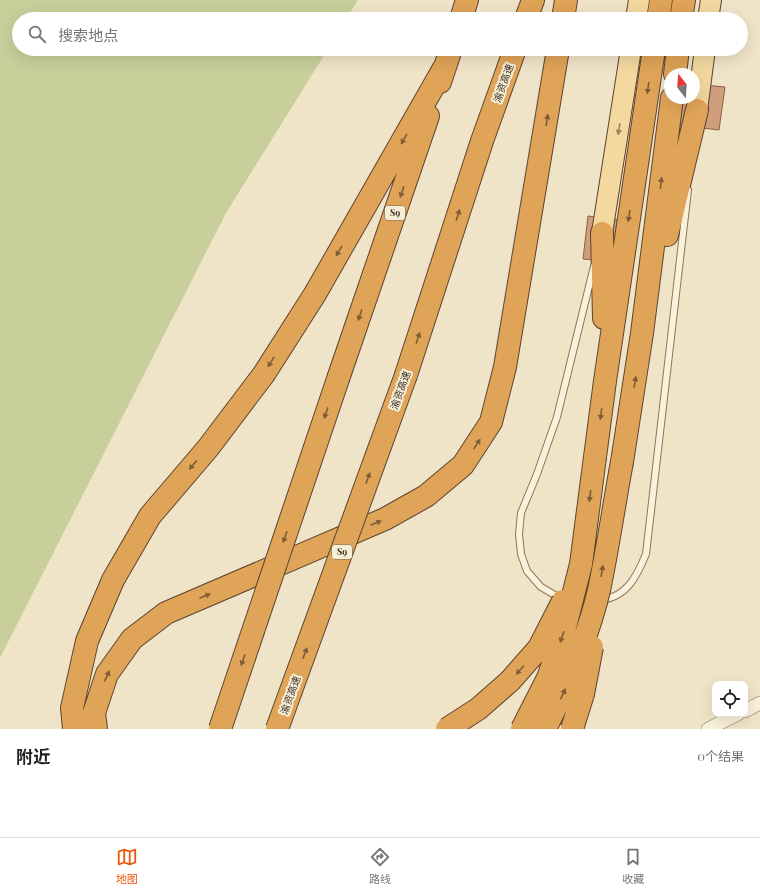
<!DOCTYPE html>
<html lang="zh">
<head>
<meta charset="utf-8">
<style>
	:root { --surface:#fff; --page:#f2f2f2; --text:#202124; --muted:#757577; --line:#e0e0e0; --accent:#ea580c }
	body { margin:0; font-family:"Playfair Display","Noto Sans SC",serif; background:var(--page); color:var(--text) }
	.controls { position:absolute; right:12px; bottom:12px; display:grid; overflow:hidden; border-radius:8px; box-shadow:0 4px 16px #0002 }
	.controls button { width:36px; height:36px; display:grid; place-items:center; padding:0; border:0; border-bottom:1px solid var(--line); background:var(--surface); color:var(--text); font:20px sans-serif }
	.compass { position:absolute; left:664px; top:68px; width:36px; height:36px; border-radius:50%; background:var(--surface); box-shadow:0 4px 16px #0002; rotate:343deg }
	.list { margin:0; padding:0; list-style:none }
	h2 { display:flex; justify-content:space-between; align-items:center; height:52px; margin:0; padding:0 16px; font-size:17px }
	h2 small { font-size:13px; font-weight:400; color:var(--muted) }
	.icon { flex:none; width:22px; height:22px; fill:none; stroke:currentColor; stroke-width:2; stroke-linecap:round; stroke-linejoin:round }
	.map { position:relative; flex:none; width:760px; height:729px; overflow:hidden }
	.search { position:absolute; background:var(--surface); box-shadow:0 4px 16px #0002; left:12px; right:12px; top:12px; height:44px; display:flex; align-items:center; gap:10px; box-sizing:border-box; padding:0 14px; border-radius:22px; color:var(--muted); font-size:15px }
	.sheet { height:108px; background:var(--surface) }
	nav { display:flex; justify-content:space-around; align-items:center; box-sizing:border-box; height:56px; border-top:1px solid var(--line); background:var(--surface); font-size:11px; color:var(--muted) }
	nav a { display:grid; justify-items:center; gap:2px }
	nav .on { color:var(--accent) }
	.map>svg:first-child { display:block }
	.green { fill:#c9cf9b }
	.building { fill:#cf9f7d; stroke:#8d5f41 }
	.lines { fill:none; stroke-linecap:round; stroke-linejoin:round }
	.service-casing { stroke:#8d765c; stroke-width:8 }
	.minor-casing { stroke:#8d765c; stroke-width:14 }
	.primary-casing { stroke:#5b4430; stroke-width:22 }
	.motorway-casing { stroke:#5b4430; stroke-width:24 }
	.service { stroke:#faf1dc; stroke-width:6 }
	.minor { stroke:#faf1dc; stroke-width:13 }
	.primary { stroke:#f3d9a0; stroke-width:20 }
	.motorway { stroke:#e0a458; stroke-width:22 }
	.motorway-bridge-casing { stroke:#5b4430; stroke-width:24; stroke-linecap:butt }
	.motorway-bridge { stroke:#e0a458; stroke-width:22 }
	.oneway { fill:#7e5d36 }
	.oneway2 { fill:#988460 }
	.labels { text-anchor:middle; stroke-width:4; stroke-linejoin:round; paint-order:stroke }
	.shield { fill:#f7eed8; stroke:#756857; stroke-width:1 }
	.shield-label { font-size:9px; font-weight:bold; fill:#3d2e20 }
	.street-label { font-size:10px; fill:#3d2e20; stroke:#f7eed8 }
</style>
</head>
<body>
<div class="map">
<svg width="760" height="729" viewBox="0 0 760 729">
	<rect width="100%" height="100%" fill="#f0e4c8"/>
	<path class="green" d="M0,0H358L346,19H19V49H328L226,213L0,658Z"/>
	<path class="building" d="M694,84L725,87L719,130L676,125L679,98H694Z
		M588,216L621,220L616,262L583,259Z"/>
	<g class="lines">
		<g class="service-casing">
			<path id="service" d="M560,598L541,587L527,571L521,554L519,534L521,513L537,474L557,417L594,266
				M601,600C627,597 637,576 646,554L688,190"/>
		</g>
		<g class="minor-casing">
			<path id="minor" d="M745,711L760,703
				M708,729L738,714"/>
		</g>
		<g class="primary-casing">
			<path id="primary" d="M636,19L639,0
				M708,19L711,0
				M697,110L705,49
				M602,233L631,49"/>
		</g>
		<g class="motorway-casing">
			<path id="motorway" d="M461,19L467,0
				M526,19L533,0
				M563,19L566,0
				M658,19L661,0
				M681,19L684,0
				M675,74L678,49
				M440,82L451,49
				M602,233L604,318
				M667,235L697,110
				M406,375L482,141L515,49
				M339,376L428,116
				M595,457L605,381L654,49
				M622,462L642,333L672,98
				M74,729L72,708L87,641L113,580L150,516L208,448L264,374L315,294L444,68
				M96,729L94,713L107,674L132,639L166,613L385,519L426,496L463,465L491,422L505,367L558,49"/>
		</g>
		<use href="#service" class="service"/>
		<use href="#minor" class="minor"/>
		<use href="#primary" class="primary"/>
		<use href="#motorway" class="motorway"/>
		<g class="motorway-bridge-casing">
			<path id="motorway-bridge" d="M220,729L339,376
				M277,729L406,375
				M447,729L478,709L510,681L539,648L563,601
				M522,729L548,678L564,631L581,564L595,457
				M545,729C567,685 588,638 599,590C608,548 614,504 622,462
				M572,729L583,694L592,647"/>
		</g>
		<use href="#motorway-bridge" class="motorway-bridge"/>
	</g>
	<defs><path id="oneway-solid" d="M-6-.8H1V-3.2L6.5 0L1 3.2V.8H-6Z"/></defs>
	<g class="oneway">
		<use href="#oneway-solid" transform="translate(648 88) rotate(98)"/>
		<use href="#oneway-solid" transform="translate(547 120) rotate(-81)"/>
		<use href="#oneway-solid" transform="translate(404 139) rotate(120)"/>
		<use href="#oneway-solid" transform="translate(661 183) rotate(-83)"/>
		<use href="#oneway-solid" transform="translate(402 192) rotate(109)"/>
		<use href="#oneway-solid" transform="translate(458 215) rotate(-72)"/>
		<use href="#oneway-solid" transform="translate(629 216) rotate(98)"/>
		<use href="#oneway-solid" transform="translate(339 251) rotate(120)"/>
		<use href="#oneway-solid" transform="translate(360 315) rotate(109)"/>
		<use href="#oneway-solid" transform="translate(418 338) rotate(-72)"/>
		<use href="#oneway-solid" transform="translate(271 362) rotate(122)"/>
		<use href="#oneway-solid" transform="translate(635 382) rotate(-81)"/>
		<use href="#oneway-solid" transform="translate(326 413) rotate(109)"/>
		<use href="#oneway-solid" transform="translate(601 414) rotate(97)"/>
		<use href="#oneway-solid" transform="translate(477 444) rotate(-57)"/>
		<use href="#oneway-solid" transform="translate(193 465) rotate(130)"/>
		<use href="#oneway-solid" transform="translate(368 478) rotate(-70)"/>
		<use href="#oneway-solid" transform="translate(590 496) rotate(98)"/>
		<use href="#oneway-solid" transform="translate(376 523) rotate(-23)"/>
		<use href="#oneway-solid" transform="translate(285 537) rotate(109)"/>
		<use href="#oneway-solid" transform="translate(602 571) rotate(-80)"/>
		<use href="#oneway-solid" transform="translate(205 596) rotate(-23)"/>
		<use href="#oneway-solid" transform="translate(562 637) rotate(109)"/>
		<use href="#oneway-solid" transform="translate(305 653) rotate(-70)"/>
		<use href="#oneway-solid" transform="translate(243 660) rotate(109)"/>
		<use href="#oneway-solid" transform="translate(520 670) rotate(131)"/>
		<use href="#oneway-solid" transform="translate(107 676) rotate(-65)"/>
		<use href="#oneway-solid" transform="translate(563 694) rotate(-65)"/>
	</g>
	<use class="oneway2" href="#oneway-solid" transform="translate(619 129) rotate(99)"/>
	<g class="labels">
		<g class="shield">
			<rect x="385" y="206" width="20" height="14" rx="3"/>
			<rect x="332" y="545" width="20" height="14" rx="3"/>
		</g>
		<g class="shield-label">
			<text x="395" y="216">S9</text>
			<text x="342" y="555">S9</text>
		</g>
		<g class="street-label">
			<text transform="translate(503 83) rotate(-70)" y="4">渝资高速</text>
			<text transform="translate(400 390) rotate(-70)" y="4">渝资高速</text>
			<text transform="translate(290 695) rotate(-70)" y="4">渝资高速</text>
		</g>
	</g>
</svg>
<div class="controls">
<button><svg class="icon" aria-label="locate" viewBox="0 0 24 24"><circle cx="12" cy="12" r="6"/><path d="M12 2v4M12 18v4M2 12h4M18 12h4"/></svg></button>
</div>
<svg class="compass" viewBox="-18 -18 36 36"><path d="M0-13l5 13h-10z" fill="#e53935"/><path d="M0 13l5-13h-10z" fill="#757577"/></svg>
<div class="search"><svg class="icon" aria-label="search" viewBox="0 0 24 24"><circle cx="10" cy="10" r="6"/><path d="M15 15l6 6"/></svg>搜索地点</div>
</div>
<section class="sheet">
<h2>附近<small>0个结果</small></h2>
<ul class="list">
</ul>
</section>
<nav>
<a class="on"><svg class="icon" aria-label="map" viewBox="0 0 24 24"><path d="M3 6l6-2 6 2 6-2v14l-6 2-6-2-6 2zM9 4v14M15 6v14"/></svg>地图</a>
<a><svg class="icon" aria-label="directions" viewBox="0 0 24 24"><path d="M12 3l9 9-9 9-9-9zM9 14v-3h6M13 9l2 2-2 2"/></svg>路线</a>
<a><svg class="icon" aria-label="saved" viewBox="0 0 24 24"><path d="M7 4h10v16l-5-4-5 4z"/></svg>收藏</a>
</nav>
</body>
</html>
